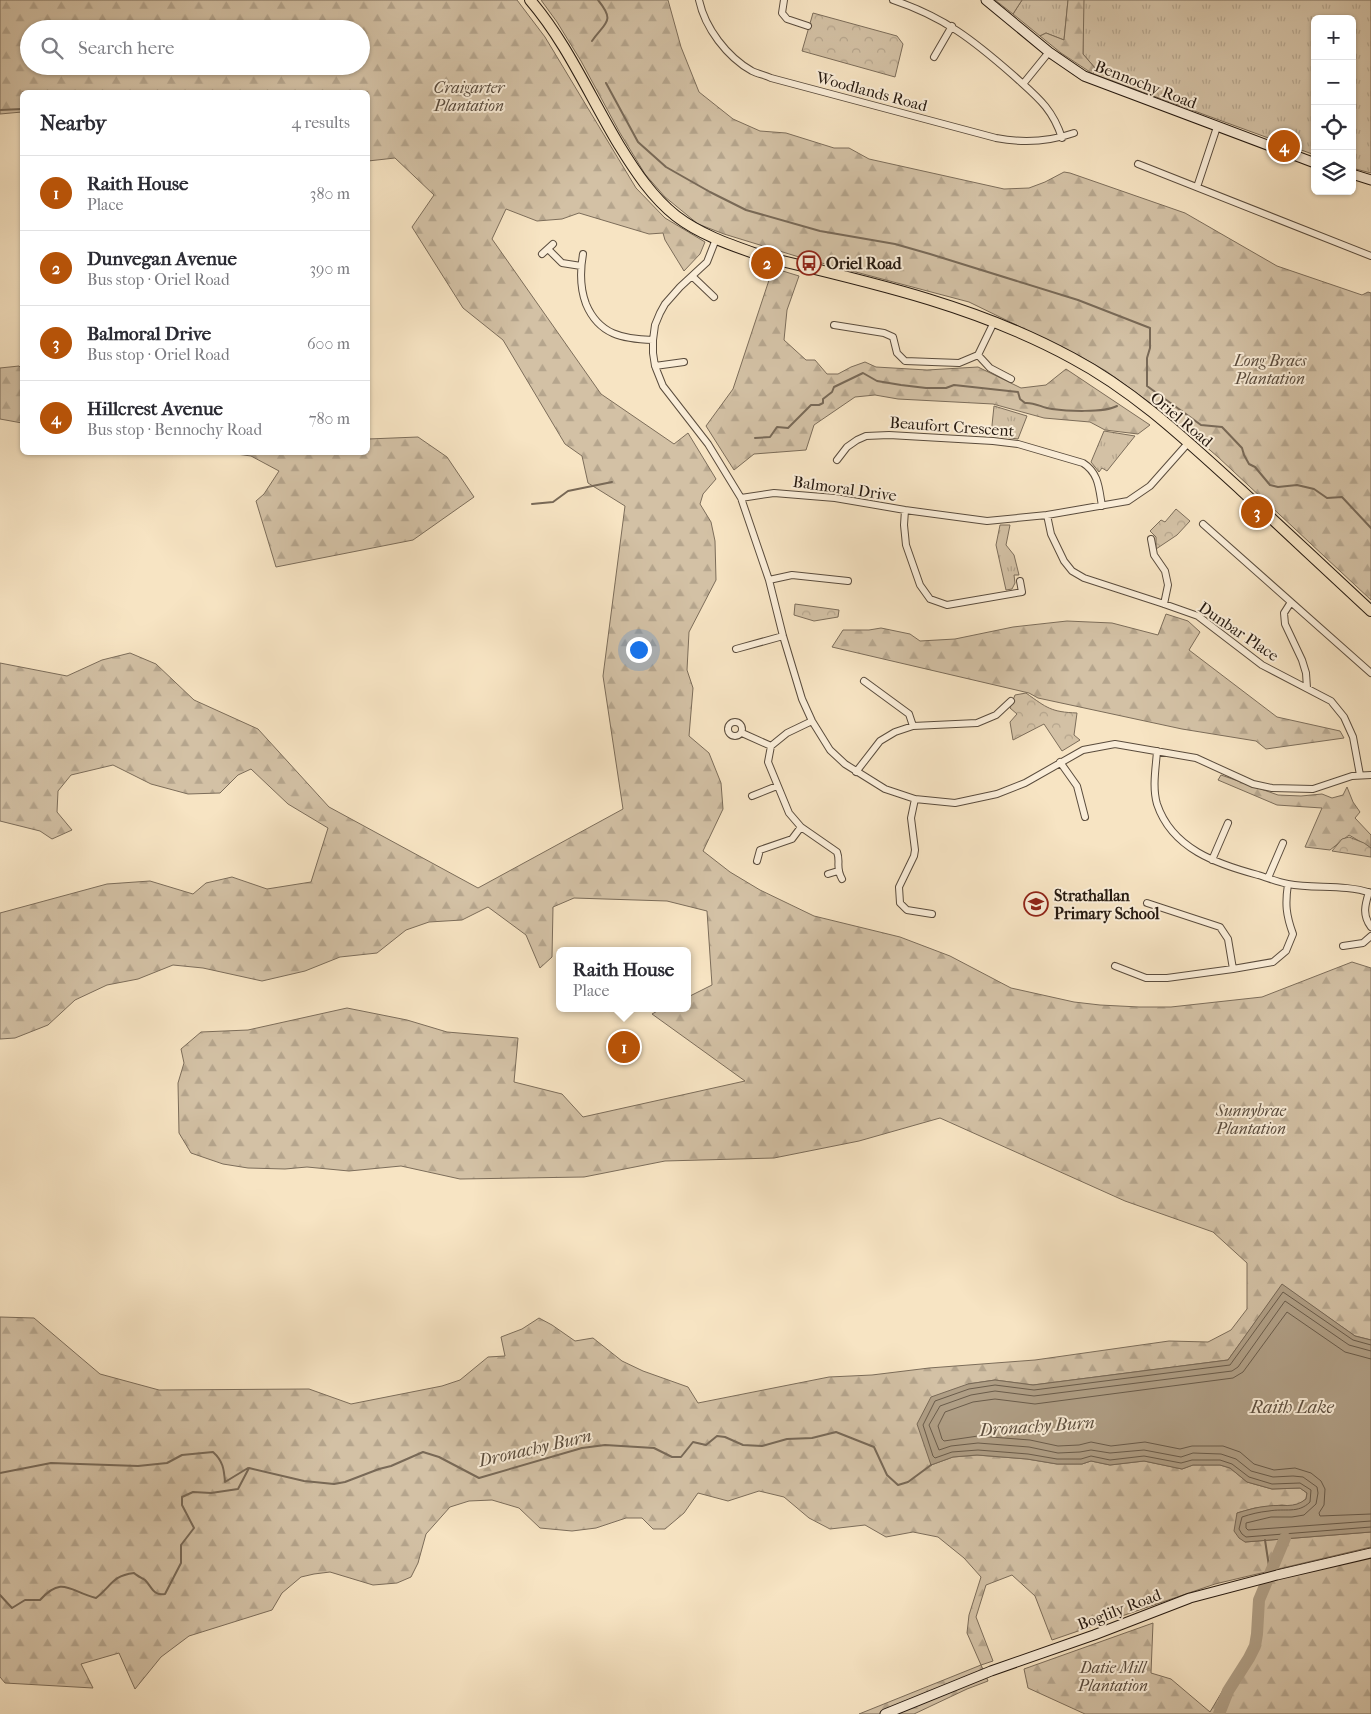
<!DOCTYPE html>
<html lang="en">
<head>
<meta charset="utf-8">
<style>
	:root { --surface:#fff; --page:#f7f7f7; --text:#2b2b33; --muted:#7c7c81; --line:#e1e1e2; --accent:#b45309 }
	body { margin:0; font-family:"IM FELL French Canon",serif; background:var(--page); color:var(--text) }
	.controls { position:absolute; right:15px; top:15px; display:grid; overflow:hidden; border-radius:8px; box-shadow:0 1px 4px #0004 }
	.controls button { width:45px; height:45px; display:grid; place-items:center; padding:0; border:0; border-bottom:1px solid var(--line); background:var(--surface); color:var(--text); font:25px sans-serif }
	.you { position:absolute; left:638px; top:649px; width:18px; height:18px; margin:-12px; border:4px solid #fff; border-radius:50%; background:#1a73e8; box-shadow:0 0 0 8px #1a73e833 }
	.badge { display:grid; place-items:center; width:32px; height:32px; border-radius:50%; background:var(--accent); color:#fff; font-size:16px; font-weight:700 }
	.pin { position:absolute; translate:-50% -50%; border:2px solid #fff; box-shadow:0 1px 5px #0006 }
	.popup { position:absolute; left:556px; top:947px; width:135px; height:65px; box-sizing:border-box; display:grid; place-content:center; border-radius:8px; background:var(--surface); filter:drop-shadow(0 1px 4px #0005); font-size:16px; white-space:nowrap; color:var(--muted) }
	.popup b { font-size:19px; color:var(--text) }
	.popup::after { content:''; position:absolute; left:50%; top:100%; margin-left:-10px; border:10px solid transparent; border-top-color:var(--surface) }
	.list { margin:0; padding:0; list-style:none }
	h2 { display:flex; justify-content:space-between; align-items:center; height:65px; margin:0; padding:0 20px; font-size:21px }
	h2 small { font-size:16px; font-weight:400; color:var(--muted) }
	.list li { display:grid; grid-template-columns:32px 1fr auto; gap:15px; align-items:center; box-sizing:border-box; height:75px; padding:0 20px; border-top:1px solid var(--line) }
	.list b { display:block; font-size:19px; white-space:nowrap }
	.list p { margin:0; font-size:16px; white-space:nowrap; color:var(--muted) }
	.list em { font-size:16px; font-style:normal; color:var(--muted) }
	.icon { flex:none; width:28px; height:28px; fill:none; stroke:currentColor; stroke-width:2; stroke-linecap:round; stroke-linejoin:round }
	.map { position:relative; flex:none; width:1371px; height:1714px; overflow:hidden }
	.search { position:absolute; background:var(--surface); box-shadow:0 1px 4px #0004; left:20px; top:20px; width:350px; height:55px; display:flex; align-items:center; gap:12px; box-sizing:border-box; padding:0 18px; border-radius:28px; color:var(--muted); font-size:19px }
	.panel { position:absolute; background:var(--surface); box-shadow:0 1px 4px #0004; left:20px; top:90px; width:350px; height:365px; border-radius:8px }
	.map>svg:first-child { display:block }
	.grass { fill:url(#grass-tufts); stroke:#7c6d5a }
	.forest { fill:url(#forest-firs); stroke:#7c6d5a; fill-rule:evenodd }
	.park { fill:url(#park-crowns); stroke:#7c6d5a }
	.water { fill:#b09f86; stroke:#786957 }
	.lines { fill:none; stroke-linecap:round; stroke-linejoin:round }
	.shore { stroke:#6a5c4b; stroke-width:1 }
	.stream { stroke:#786957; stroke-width:2 }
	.river { stroke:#b09f86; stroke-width:12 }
	.street-casing { stroke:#5a4c3d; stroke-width:8 }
	.secondary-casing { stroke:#251910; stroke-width:11 }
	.primary-casing { stroke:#251910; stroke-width:12 }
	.street { stroke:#faedd8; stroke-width:6 }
	.secondary { stroke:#faedd8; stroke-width:9 }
	.primary { stroke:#f7e4c3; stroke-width:10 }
	.labels { text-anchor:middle; stroke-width:4; stroke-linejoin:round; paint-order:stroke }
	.street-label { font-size:16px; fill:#251910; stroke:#faedd8 }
	.park-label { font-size:16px; font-style:italic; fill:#594b3d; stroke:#faedd8 }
	.poi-label { font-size:16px; font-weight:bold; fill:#251910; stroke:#faedd8; text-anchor:start }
	.water-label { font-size:18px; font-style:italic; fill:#5d4f3f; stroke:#faedd8 }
</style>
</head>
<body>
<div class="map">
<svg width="1371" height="1714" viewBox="0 0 1371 1714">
	<defs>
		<pattern id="grass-tufts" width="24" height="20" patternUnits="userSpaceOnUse" patternTransform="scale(1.25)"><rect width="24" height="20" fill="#d3c1a5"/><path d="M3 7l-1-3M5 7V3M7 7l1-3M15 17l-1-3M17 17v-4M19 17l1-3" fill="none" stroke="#b5a58d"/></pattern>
		<pattern id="forest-firs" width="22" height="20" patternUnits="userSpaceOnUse" patternTransform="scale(1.25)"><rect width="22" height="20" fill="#d3c1a5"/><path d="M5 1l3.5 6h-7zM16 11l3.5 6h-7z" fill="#b5a58d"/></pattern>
		<pattern id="park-crowns" width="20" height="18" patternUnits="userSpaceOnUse" patternTransform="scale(1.25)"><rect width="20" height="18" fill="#d3c1a5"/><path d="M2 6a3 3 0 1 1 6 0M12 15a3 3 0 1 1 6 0" fill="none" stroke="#b5a58d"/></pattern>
	</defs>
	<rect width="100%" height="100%" fill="#f7e4c3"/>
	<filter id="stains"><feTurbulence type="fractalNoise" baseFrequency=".004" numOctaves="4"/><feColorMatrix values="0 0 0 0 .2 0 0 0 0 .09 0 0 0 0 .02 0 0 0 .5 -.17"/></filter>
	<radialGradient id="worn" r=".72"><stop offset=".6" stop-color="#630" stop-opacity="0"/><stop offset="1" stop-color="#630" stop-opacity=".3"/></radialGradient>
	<path class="grass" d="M1022,0H1068L1064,40L1046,33L1040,36L1013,14Z
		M1083,0H1371V173L1352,168V19H1315V155L1093,74L1095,68L1083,54Z
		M994,406L1027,416L1018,439L991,435Z
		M1104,431L1135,436L1107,471L1102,468L1099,472L1091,462Z
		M1000,525H1010L1006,545L1014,555L1019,575H1014L1015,583L1012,589L1006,590L996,545Z"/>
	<path class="forest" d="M0,0H517L545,37L636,188L665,218L705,242L700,254L684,271L665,240L663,233L649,234L579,213L562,219L537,221L506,209L492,239L601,394L674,444L688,433L716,479L703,494L700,504L711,522L715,541L716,580L689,632L687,670L693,688L689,736L709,753L721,783L723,809L703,851L730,872L760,890L814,916L900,937L950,956L1011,988L1074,1002L1100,1005L1139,1007H1171L1262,997L1352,962L1371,968V1340L1355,1336L1282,1285L1228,1360L1033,1385L995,1380L968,1384L931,1465L953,1457L977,1455L1027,1459L1057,1464H1082L1091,1461L1110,1465L1144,1461L1182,1469L1193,1465H1220L1230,1468L1247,1482L1272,1489L1300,1488L1307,1493L1306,1499L1299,1504L1291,1506L1282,1505L1255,1508L1237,1513L1245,1542L1371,1532V1547L1215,1584L1052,1640L1035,1596L1012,1575L986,1585L976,1617L993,1661L981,1665L988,1681L967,1689L914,1714H859L981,1665L967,1633L969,1615L981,1577L964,1558L938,1537L913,1532L886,1537L865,1525L830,1529L809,1518L784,1497L759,1491L728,1501L698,1493L684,1513L665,1529H653L642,1518H626L596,1528L572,1531L540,1528L519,1508L492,1500L469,1501L450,1507L426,1534L418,1563L411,1577L397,1583L373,1585L330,1572L314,1574L301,1577L282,1593L272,1610L189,1636L161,1657L135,1689L119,1653L81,1664L93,1688L5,1683L0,1677V1317L34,1318L100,1374L159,1390L309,1389L351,1404L442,1386L460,1380L488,1357L505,1356L501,1337L522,1329L539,1318L552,1325L575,1341L593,1338L622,1361L643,1371L688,1387L698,1403L829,1377L872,1375L929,1368L1035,1360L1169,1341L1208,1342L1231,1330L1247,1309V1263L1213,1232L1125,1201L940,1118L859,1141L774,1158L665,1161L584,1177L460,1179L401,1166L349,1171L307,1167L285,1169L248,1168L223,1164L191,1153L179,1133L178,1083L184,1063L181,1049L201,1032L248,1030L347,1008L407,1020L447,1032L518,1038L514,1082L562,1094L583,1117L745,1081L652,1014L663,1008H688V997L712,985L707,911L667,901L574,898L553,907L552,957L540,968L526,935L488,907L462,920L429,922L406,930L377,953L340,957L305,971L262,981L203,968L173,965L138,979L107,985L75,1000L48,1025L15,1038L0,1039V913L107,884L150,881L193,894L206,883L232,877L267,889L311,882L328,828L288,804L251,769L238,775L220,793L188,794L151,784L113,765L71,775L58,791L57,812L72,830L52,839L40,831L0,821V663L67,676L102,660L130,653L156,664L194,700L258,729L329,807L478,888L623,809L603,676L625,506L588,483L582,456L565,444L503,340L463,308L412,227L434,195L395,158L368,161V92H22V112L0,114ZM29,29H361V66H29Z
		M541,0H668L681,47L699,92L733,119L760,131L786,133L834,148H849L869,159L1004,189L1029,188L1045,182L1064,172L1070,173L1185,213L1277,266L1362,295L1368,292L1371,293V600L1218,457L1182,426L1106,371L1076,354L969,302L799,257L724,234L698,224L665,197L645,174L620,133L581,61L557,22Z
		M995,0H1022L1013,14Z
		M1068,0H1084L1083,54L1095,68L1093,74L1061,53L1040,36L1046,33L1064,40Z
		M773,268L799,276L787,310L784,340L806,360H815L827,374H838L851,367L865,362L876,367L927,370L978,367L1021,388L1046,385L1066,369L1150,425L1138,434L1105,430L1090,422L1044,418L993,404L898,399L875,395L855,397L814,425L806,450L754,454L734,470L706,426L733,389Z
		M19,366L22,369V423L0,419V368Z
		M418,437L447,457L474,497L413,540L276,567L256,501L264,494L279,471L251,456L229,453L368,452V439Z
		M1166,614L1188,621L1200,632L1189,650L1277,717L1340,731L1344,738L1266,749L1256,741L1182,729L1038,698L1029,693L832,647L843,630H869L881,628L910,634L920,641L955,639L1013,627L1067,621L1112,623L1158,635Z
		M1221,775L1278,795L1301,796L1322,794L1332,798L1343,795L1347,787L1353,802L1360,812L1355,818L1371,835V848L1349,835L1330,850L1305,847L1322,808L1277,805L1218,780Z
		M1371,1556V1714H1085L1028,1688L1024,1669L1153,1623L1151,1673L1171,1679L1210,1712L1223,1690L1235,1675L1248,1651L1260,1639L1261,1601L1268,1581Z"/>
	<path class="park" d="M813,13L897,36L903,44L895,77L802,51Z
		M1176,509L1190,521L1177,535L1156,549V537L1150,531L1161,520L1165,522Z
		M795,604L839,610L838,617L814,621L794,615Z
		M1026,693C1047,708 1051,712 1077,713L1074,735L1080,740L1062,751L1044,724L1013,740L1010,722L1017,714L1010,708L1015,695Z
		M1349,837L1364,843L1371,848V857L1332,851L1342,839Z"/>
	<path class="water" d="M1282,1284L1355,1336L1371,1340V1532L1245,1542L1239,1538L1234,1531L1237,1513C1247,1510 1257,1507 1268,1506C1282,1504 1294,1509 1306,1499L1307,1493L1300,1488L1272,1489L1247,1482L1230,1468L1220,1465H1193L1182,1469L1144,1461L1110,1465L1091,1461L1082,1464H1057L1027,1459L977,1455L953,1457L931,1465L917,1424L931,1397L968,1384L995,1380L1033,1385L1228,1360Z"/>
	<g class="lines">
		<path class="shore" d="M1371,1345L1353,1340L1283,1292L1230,1365L1034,1390L995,1385L969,1389L935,1401L923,1425L933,1456L935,1458L952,1452L978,1450L1028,1454L1057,1459H1081L1091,1456L1110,1460L1144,1456L1181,1463L1192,1460H1220L1232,1464L1249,1477L1272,1484L1300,1483L1311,1490L1310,1502C1298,1514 1285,1508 1269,1511C1259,1512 1251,1514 1242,1517L1239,1529L1242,1534L1246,1537L1371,1527
			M1371,1351L1349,1345L1285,1301L1238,1367L1232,1371L1034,1396L995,1391L971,1395L940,1406L929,1425L939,1450L951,1446L978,1443L1029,1447L1058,1453L1080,1452L1091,1450L1110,1453L1144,1450L1181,1457L1193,1453L1221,1454L1236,1459L1251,1471L1273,1477L1293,1476L1303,1477L1317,1487L1318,1493L1316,1504L1304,1515L1292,1517H1271L1246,1523V1528L1248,1530L1371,1521
			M1371,1359L1345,1352L1287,1312L1243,1372L1233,1378L1035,1404L995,1399L973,1402L945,1412L938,1426L942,1439L944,1441L978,1436L1030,1440L1058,1446L1079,1445L1091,1442L1111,1446L1145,1442L1180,1449L1192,1446H1223L1240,1452L1254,1464L1274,1470L1295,1468L1311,1473L1321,1481L1325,1489L1324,1505L1319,1513L1320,1516L1371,1514"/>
		<path class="stream" d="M592,41C605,22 616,22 598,0
			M606,83L638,142L666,167L710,192L746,210L820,231L895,244L930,254L1078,300L1150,328V348L1147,358V386L1201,425L1222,427L1242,448L1244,455L1249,464L1255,467L1270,485L1278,487L1297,485L1314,489L1327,498L1342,497L1371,528
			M0,110L22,109
			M755,438L770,437L777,427L788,428L811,405H819L823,403V399L832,392L834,387L863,373L877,381L901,385L926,388H946L954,385L1018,392L1020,399L1025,403C1035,402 1042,408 1052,409C1066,411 1104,413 1117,406
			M532,504L553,502L568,491L612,482
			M249,1468L304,1481L334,1484L345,1482L379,1469L391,1466L423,1452L439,1457L479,1478L582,1448L605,1445L654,1448L672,1457H681L693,1442L706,1445L717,1436L725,1437L743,1445L762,1446L787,1439L812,1438L836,1432L874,1447L887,1475L898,1485L908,1482L931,1465
			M0,1473L51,1463L138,1466L167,1463L182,1455L213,1452C223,1461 224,1469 225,1482L248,1468
			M1265,1540L1270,1573
			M0,1595L12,1608L25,1600H40C63,1575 70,1592 96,1598C112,1586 111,1576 134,1573C137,1576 142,1578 145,1580C152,1587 153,1596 165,1594L181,1563V1545L194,1528L182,1505V1497L193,1492L211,1493L238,1489L249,1468"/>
		<path class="river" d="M1219,1714L1228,1691L1249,1658L1255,1646L1257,1634L1259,1600L1285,1538"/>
		<g class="street-casing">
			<path id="street" d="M699,0C705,28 727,57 752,71C758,74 765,75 771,78L996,138C1022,143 1048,142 1074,133
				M784,0L782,13L787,19L808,26
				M893,0C944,17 973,40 1013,75C1036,96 1052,107 1062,138
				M934,57L952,26
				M1023,84L1049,52
				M1138,164L1371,256
				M1197,187L1217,127
				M716,239L707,262L680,287L665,304L660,313L655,325L653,340V353L655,366L663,386L708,444L741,498L769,580L783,636L802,699L812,721L830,750L845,764L885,789L915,799L955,803L997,794L1025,783L1083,750L1115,744L1196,758L1253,784L1272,788L1313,789L1352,776L1371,775
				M548,249L562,263L581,266
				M542,254L553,244
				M583,254C580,271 580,288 586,304C599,335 623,339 653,340
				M692,276L714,297
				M834,325L884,333L893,337L897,353L905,361L959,363L978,355L994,322
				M978,355L990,368L1011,379
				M655,366L684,362
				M837,460L847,447L857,440L866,436L889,435L993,441L1018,444L1083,463C1099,473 1099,489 1102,506
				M741,498L774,493L835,498L905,510L987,521L1047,515L1128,501L1150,486L1189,442
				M905,510L904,525L906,545L920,585L930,599L947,605L1022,592L1020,581
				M1047,515L1051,534L1064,561L1072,571L1084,578L1164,604L1198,616L1262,665L1331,701L1344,717L1353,737L1360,775
				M1203,524L1371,673
				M1151,539L1154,555L1165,571L1168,585L1164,604
				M769,580L792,575L848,581
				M1291,602L1284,613L1285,624L1302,660L1306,673L1307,688
				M736,649L783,636
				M864,681L909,714L913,726
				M812,721L787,733L771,746L768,762L789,813L801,827L837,852C841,862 835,867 842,879
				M728 729a7 7 0 1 1 14 0a7 7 0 1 1-14 0Z
				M742,733L771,746
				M1157,751C1156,767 1152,787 1157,804C1172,849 1217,864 1258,875C1268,878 1278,882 1288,884C1315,889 1344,884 1371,893
				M1060,762L1077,786L1085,817
				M856,772L880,741L895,732L913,726L977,723L996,715L1011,701
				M752,796L777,786
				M915,799L911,818L915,850L914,856L899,887L900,903L907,910L932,914
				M1212,860L1228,823
				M757,861L760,850L792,839L801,827
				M828,874L838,871
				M1268,878L1283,843
				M1369,892C1365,905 1362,915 1371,927
				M1147,903L1220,927L1228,939L1233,969
				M1343,946L1363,943L1371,936
				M1115,966L1146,978H1167L1233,969L1273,962L1286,951L1293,934C1286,915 1285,904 1288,884"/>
		</g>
		<g class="secondary-casing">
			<path id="secondary" d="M986,0L1049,52L1084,76L1315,163
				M1352,174L1371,180
				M885,1714L991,1671L1094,1635L1190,1598L1277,1575L1371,1553"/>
		</g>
		<g class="primary-casing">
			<path id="primary" d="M530,0C567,43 590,97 619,145C635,171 652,197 676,216C702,236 734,246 765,257C870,282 977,306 1072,358C1136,392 1188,442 1241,490C1284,530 1328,571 1371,611"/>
		</g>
		<use href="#street" class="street"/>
		<use href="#secondary" class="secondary"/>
		<use href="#primary" class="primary"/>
	</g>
	<defs>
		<g id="bus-ring" transform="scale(1.25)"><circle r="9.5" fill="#faedd8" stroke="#8f2418" stroke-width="1.5"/><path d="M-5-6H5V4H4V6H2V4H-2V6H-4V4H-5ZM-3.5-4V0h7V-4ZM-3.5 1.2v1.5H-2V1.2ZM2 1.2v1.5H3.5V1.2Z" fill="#8f2418"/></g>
		<g id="school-ring" transform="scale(1.25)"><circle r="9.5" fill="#faedd8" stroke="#8f2418" stroke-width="1.5"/><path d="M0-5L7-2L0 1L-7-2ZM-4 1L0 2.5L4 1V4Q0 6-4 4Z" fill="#8f2418"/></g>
	</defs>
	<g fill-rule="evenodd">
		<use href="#bus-ring" x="809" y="263"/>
		<use href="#school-ring" x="1036" y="904"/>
	</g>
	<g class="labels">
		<g class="street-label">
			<text transform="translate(1146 84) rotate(21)" y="6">Bennochy Road</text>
			<text transform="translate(872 91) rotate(15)" y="6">Woodlands Road</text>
			<text transform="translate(1182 419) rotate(40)" y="6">Oriel Road</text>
			<text transform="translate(952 426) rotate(4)" y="6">Beaufort Crescent</text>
			<text transform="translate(845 488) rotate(8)" y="6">Balmoral Drive</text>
			<text transform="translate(1239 631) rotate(34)" y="6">Dunbar Place</text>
			<text transform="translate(1119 1609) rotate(-21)" y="6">Boglily Road</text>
		</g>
		<g class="park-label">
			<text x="469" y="93">Craigarter<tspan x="469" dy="18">Plantation</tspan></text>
			<text x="1270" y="366">Long Braes<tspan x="1270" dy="18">Plantation</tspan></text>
			<text x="1251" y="1116">Sunnybrae<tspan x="1251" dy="18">Plantation</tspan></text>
			<text x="1113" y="1673">Datie Mill<tspan x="1113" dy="18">Plantation</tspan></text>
		</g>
		<g class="poi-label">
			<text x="826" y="269">Oriel Road</text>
			<text x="1054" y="901">Strathallan<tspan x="1054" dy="18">Primary School</tspan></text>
		</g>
		<g class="water-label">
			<text x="1292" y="1413">Raith Lake</text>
			<text transform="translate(1037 1426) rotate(-4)" y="6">Dronachy Burn</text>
			<text transform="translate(535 1448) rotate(-13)" y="6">Dronachy Burn</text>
		</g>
	</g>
	<rect width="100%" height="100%" filter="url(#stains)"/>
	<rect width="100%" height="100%" fill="url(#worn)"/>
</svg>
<div class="controls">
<button>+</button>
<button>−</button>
<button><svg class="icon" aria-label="locate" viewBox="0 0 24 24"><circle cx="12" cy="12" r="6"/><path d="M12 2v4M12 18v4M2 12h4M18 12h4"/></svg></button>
<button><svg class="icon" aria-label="layers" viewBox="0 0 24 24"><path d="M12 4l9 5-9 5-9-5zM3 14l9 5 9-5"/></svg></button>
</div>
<div class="you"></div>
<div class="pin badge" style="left:624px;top:1047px">1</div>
<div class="popup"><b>Raith House</b>Place</div>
<div class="pin badge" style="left:767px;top:263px">2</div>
<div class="pin badge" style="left:1257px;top:512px">3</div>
<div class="pin badge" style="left:1284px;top:146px">4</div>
<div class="search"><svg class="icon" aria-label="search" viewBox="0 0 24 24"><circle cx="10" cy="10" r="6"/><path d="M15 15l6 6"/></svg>Search here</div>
<section class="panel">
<h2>Nearby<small>4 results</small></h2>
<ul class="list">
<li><span class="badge">1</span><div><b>Raith House</b><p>Place</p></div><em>380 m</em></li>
<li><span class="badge">2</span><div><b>Dunvegan Avenue</b><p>Bus stop · Oriel Road</p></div><em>390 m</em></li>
<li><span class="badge">3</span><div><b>Balmoral Drive</b><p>Bus stop · Oriel Road</p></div><em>600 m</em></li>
<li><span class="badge">4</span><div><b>Hillcrest Avenue</b><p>Bus stop · Bennochy Road</p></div><em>780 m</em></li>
</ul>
</section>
</div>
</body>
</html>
